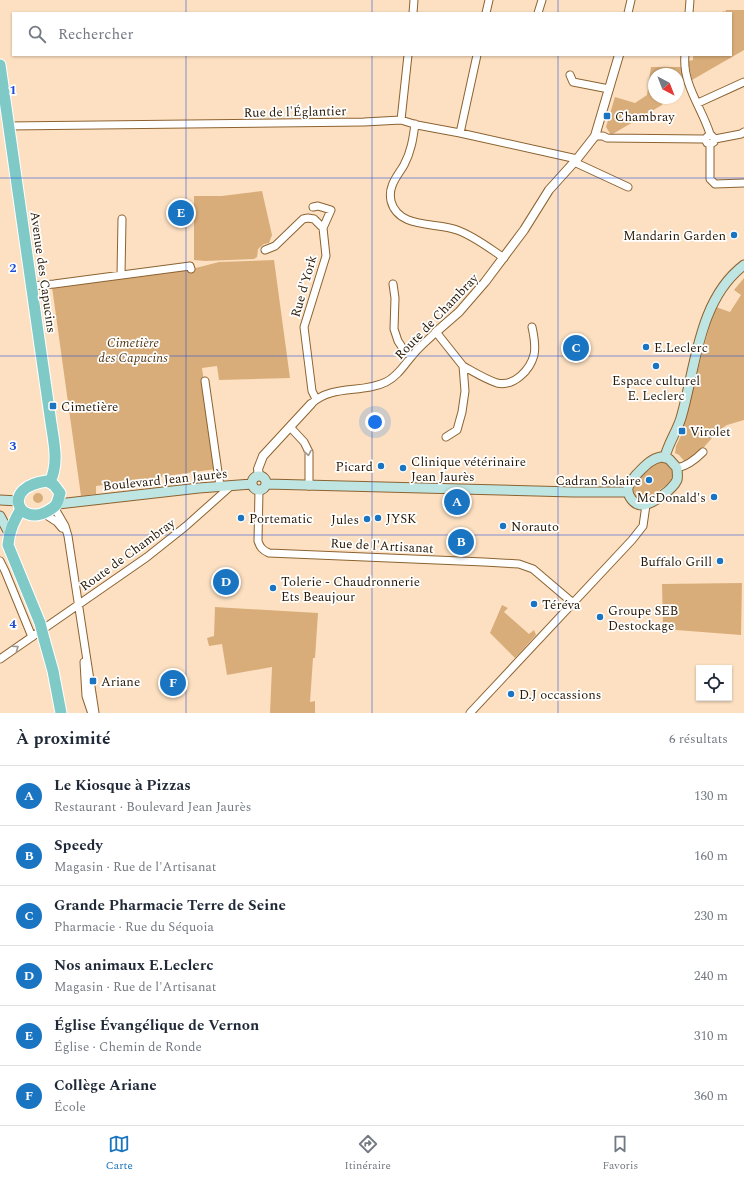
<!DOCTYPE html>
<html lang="fr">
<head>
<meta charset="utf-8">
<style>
	:root { --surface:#fff; --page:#f6f6f7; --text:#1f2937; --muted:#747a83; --line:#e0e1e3; --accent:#1974c1 }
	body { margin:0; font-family:Spectral,serif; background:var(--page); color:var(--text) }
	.controls { position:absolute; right:12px; bottom:12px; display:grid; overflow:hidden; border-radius:0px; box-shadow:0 1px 3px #0004 }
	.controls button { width:36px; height:36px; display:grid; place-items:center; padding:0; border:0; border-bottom:1px solid var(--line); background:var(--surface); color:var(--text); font:20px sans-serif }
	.compass { position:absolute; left:648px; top:68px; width:36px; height:36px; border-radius:50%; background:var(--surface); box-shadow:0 1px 3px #0004; rotate:138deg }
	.you { position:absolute; left:375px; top:422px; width:14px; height:14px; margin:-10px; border:3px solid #fff; border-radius:50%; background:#1a73e8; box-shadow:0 0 0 6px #1a73e833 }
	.badge { display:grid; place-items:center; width:26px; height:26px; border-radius:50%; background:var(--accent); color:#fff; font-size:13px; font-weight:700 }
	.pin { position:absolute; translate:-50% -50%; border:2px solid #fff; box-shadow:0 1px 4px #0006 }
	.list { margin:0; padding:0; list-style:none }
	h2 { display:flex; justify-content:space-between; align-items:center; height:52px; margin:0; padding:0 16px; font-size:17px }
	h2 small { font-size:13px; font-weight:400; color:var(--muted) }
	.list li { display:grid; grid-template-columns:26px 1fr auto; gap:12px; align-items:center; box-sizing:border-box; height:60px; padding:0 16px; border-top:1px solid var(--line) }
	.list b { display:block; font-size:15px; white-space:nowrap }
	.list p { margin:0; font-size:13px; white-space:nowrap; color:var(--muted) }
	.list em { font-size:13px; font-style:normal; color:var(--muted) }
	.icon { flex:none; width:22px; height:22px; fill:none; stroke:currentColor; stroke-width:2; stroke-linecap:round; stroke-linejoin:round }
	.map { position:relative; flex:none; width:744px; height:713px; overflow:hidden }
	.search { position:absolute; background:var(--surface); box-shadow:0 1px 3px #0004; left:12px; right:12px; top:12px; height:44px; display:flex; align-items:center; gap:10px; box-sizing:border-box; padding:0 14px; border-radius:0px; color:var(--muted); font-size:15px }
	.sheet { height:412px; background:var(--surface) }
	nav { display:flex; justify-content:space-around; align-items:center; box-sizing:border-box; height:56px; border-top:1px solid var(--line); background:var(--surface); font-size:11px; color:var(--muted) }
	nav a { display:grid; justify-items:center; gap:2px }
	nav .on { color:var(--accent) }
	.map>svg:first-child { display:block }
	.green { fill:#d9ad79 }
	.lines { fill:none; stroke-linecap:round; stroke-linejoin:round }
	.minor-casing { stroke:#8c6331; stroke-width:9 }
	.tertiary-casing { stroke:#8c6331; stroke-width:10 }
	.secondary-casing { stroke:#8c6331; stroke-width:11 }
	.primary-casing { stroke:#fff; stroke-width:13 }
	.minor { stroke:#fff; stroke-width:7 }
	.tertiary { stroke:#fff; stroke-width:8 }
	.secondary { stroke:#bfe5e3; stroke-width:9 }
	.primary { stroke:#7fcac7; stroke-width:11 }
	.primary-bridge-casing { stroke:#fff; stroke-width:13; stroke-linecap:butt }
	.primary-bridge { stroke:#7fcac7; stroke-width:11 }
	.oneway { stroke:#9f978e }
	.grid { fill:none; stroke:#1d4ed8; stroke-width:1; stroke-opacity:0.55 }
	.poi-dot { fill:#1974c1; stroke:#fff; stroke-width:1.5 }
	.labels { text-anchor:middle; stroke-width:3.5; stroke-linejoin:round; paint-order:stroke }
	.street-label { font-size:13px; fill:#291803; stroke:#fff }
	.poi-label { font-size:13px; fill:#291803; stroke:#fff; text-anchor:start }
	.park-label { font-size:13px; font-style:italic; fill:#543713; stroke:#fff }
	.grid-label { font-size:13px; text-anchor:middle; font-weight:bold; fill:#1d4ed8; stroke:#fff; stroke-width:3.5; stroke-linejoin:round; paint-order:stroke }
</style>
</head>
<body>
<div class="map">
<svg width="744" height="713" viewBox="0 0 744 713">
	<rect width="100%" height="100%" fill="#fce0c1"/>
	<path class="green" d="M726,10H744V50L692,80L688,61L693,60V55H731V13H723V11L725,12Z
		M651,67H681L684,84L678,88V74H654V98H664L662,105L611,135L606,127L615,97L635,103L647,95Z
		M262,191L272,235L269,243L264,244L258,249L257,257L254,259L205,261L194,260V196H222Z
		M274,260L290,378L219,380L217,366L202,368L216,469L96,486V494L81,496L52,287L185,268L188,270L219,262Z
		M744,278V420L727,425L718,431L698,454L685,462L679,455L675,453L676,446L684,429L682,428L712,317L716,307L730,312L741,295L734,290Z
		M660,462L666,463L672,471V477L670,482L645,501H640C621,489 648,467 660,462Z
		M33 498a5 5 0 1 1 10 0a5 5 0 1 1-10 0Z
		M742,583L741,635L663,629L662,584Z
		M502,605L508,608L504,612L529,634L534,630L536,635L515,658L490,633Z
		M215,607L318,613L315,658H313L310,702L315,701V713H270L272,667L227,675L222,644L209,646L207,638L214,636Z"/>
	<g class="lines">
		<g class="minor-casing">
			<path id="minor" d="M413,13L414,0
				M486,13L489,0
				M538,13L542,0
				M628,13L631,0
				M689,13L690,0
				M685,55C682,84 702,108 710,134
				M570,75L573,82L609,89
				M698,103L744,82
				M401,120L408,55
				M415,124C413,139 411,152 404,165C400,172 394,179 392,186C390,191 390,196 391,201C398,229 436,222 457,230C474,236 489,248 504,258
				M8,126L364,122L401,120L417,125L460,133L577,159
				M460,133L477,55
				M595,136H603L607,138L702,139H705L707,143L710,144L714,142L715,139L710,134L705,139
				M715,139L741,134L744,132
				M710,144V179L715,184L744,183
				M574,162L628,187
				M313,207L318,206L331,210L323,228
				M265,250L275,246L303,219L308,218L314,219L323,228L326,256L304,327L312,391L316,399
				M121,275L122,219
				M393,284L395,298L394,329L398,341L402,347L411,357
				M32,286L54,284L190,266L191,269
				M463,366C474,372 485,379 497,383C514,387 530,370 534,355C536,346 534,336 532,327
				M205,381L220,486
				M311,404C332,384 362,394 386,382C398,376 404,365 412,356C419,347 428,340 436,332L463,366L465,391L462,412L457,430L446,437
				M290,427L304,442L309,452V486
				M677,468C687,466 696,459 703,452
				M259,490L258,541C260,547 262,550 269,553L484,562L519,564L533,569L573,603
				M54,507L65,526L68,536L95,713
				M43,513L57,522L62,528
				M0,561L5,571L32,637
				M0,659L147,557L186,526L232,485
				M84,662L86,696L91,711
				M470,713L632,540L643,526L646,505"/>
		</g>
		<g class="tertiary-casing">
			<path id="tertiary" d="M436,332L459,312L485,282L524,230L549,190L577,159L595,136L619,55
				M259,476L258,469L263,456L311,404"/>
		</g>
		<g class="secondary-casing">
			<path id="secondary" d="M661,457L669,459L677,468C677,472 678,476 677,480C673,489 652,505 642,505C634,505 627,496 628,488C629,483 633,479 636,475C643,468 650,459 661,457Z
				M665,457C668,444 677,431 681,418C696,367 698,300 744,265
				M252 483a7 7 0 1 1 14 0a7 7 0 1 1-14 0Z
				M266,484L573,492H628
				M0,500L18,501
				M58,504L199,488L252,484
				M0,516L9,533"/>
		</g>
		<g class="primary-casing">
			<path id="primary" d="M0,65L51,423C54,443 59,463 50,482
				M47,481L54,485L60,493C57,505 57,506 46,512C19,526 0,487 47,481Z
				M21,509C14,521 9,531 8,545L40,623
				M44,639L53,671L61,713"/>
		</g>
		<use href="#minor" class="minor"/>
		<use href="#tertiary" class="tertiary"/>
		<use href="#secondary" class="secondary"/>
		<use href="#primary" class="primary"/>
		<g class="primary-bridge-casing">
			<path id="primary-bridge" d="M40,623L44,639"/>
		</g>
		<use href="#primary-bridge" class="primary-bridge"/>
	</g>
	<defs><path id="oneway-chevron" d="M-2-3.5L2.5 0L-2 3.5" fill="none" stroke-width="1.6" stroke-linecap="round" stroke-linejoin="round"/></defs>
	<g class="oneway">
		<use href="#oneway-chevron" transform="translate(308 453) rotate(80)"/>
		<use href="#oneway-chevron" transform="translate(16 648) rotate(-34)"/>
	</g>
	<path class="grid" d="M186,0V13M372,0V13M558,0V13M186,55V713M372,55V713M558,55V713M0,178H744M0,356H744M0,535H744"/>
	<g class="poi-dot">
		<rect x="603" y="112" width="8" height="8" rx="2"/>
		<circle cx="734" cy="235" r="4"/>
		<circle cx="646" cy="347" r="4"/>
		<circle cx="656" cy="366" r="4"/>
		<rect x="49" y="402" width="8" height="8" rx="2"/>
		<rect x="678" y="427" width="8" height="8" rx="2"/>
		<circle cx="381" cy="466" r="4"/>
		<circle cx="403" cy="468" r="4"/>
		<circle cx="649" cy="480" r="4"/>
		<circle cx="714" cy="497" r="4"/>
		<circle cx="241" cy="518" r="4"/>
		<circle cx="378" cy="518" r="4"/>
		<circle cx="367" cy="519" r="4"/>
		<circle cx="503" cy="526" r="4"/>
		<circle cx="720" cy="561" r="4"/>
		<circle cx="273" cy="588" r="4"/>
		<circle cx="534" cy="604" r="4"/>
		<circle cx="600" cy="617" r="4"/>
		<rect x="89" y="677" width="8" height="8" rx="2"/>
		<circle cx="511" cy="694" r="4"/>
	</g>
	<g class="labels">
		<g class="street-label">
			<text transform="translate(295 111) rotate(-1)" y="5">Rue de l'Églantier</text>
			<text transform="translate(44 272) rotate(82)" y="5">Avenue des Capucins</text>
			<text transform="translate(303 286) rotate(-74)" y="5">Rue d'York</text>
			<text transform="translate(436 316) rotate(-46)" y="5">Route de Chambray</text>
			<text transform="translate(165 479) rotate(-6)" y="5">Boulevard Jean Jaurès</text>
			<text transform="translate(382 545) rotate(3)" y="5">Rue de l'Artisanat</text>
			<text transform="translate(127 554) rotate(-36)" y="5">Route de Chambray</text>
		</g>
		<g class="poi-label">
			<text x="615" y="121">Chambray</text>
			<text x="726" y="240" text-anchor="end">Mandarin Garden</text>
			<text x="654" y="352">E.Leclerc</text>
			<text x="656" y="385" text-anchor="middle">Espace culturel<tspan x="656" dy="15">E. Leclerc</tspan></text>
			<text x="61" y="411">Cimetière</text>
			<text x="690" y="436">Virolet</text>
			<text x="411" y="466">Clinique vétérinaire<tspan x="411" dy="15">Jean Jaurès</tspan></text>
			<text x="373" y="471" text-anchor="end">Picard</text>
			<text x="641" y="485" text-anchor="end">Cadran Solaire</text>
			<text x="706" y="502" text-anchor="end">McDonald's</text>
			<text x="249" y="523">Portematic</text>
			<text x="386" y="523">JYSK</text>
			<text x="359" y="524" text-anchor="end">Jules</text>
			<text x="511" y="531">Norauto</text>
			<text x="712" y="566" text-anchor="end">Buffalo Grill</text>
			<text x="281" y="586">Tolerie - Chaudronnerie<tspan x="281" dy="15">Ets Beaujour</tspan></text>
			<text x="542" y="609">Téréva</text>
			<text x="608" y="615">Groupe SEB<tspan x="608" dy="15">Destockage</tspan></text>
			<text x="101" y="686">Ariane</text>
			<text x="519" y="699">D.J occassions</text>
		</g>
		<g class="park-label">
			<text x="133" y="347">Cimetière<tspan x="133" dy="15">des Capucins</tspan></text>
		</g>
	</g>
	<g class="grid-label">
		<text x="13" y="94">1</text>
		<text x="13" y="272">2</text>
		<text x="13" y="450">3</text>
		<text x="13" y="628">4</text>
	</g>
</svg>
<div class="controls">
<button><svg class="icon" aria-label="locate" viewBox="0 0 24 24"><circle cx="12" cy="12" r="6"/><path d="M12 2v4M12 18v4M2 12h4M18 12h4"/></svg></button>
</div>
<svg class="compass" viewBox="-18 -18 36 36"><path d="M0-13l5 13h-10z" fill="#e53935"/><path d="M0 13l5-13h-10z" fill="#747a83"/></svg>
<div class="you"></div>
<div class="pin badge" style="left:457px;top:502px">A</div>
<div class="pin badge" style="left:461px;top:542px">B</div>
<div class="pin badge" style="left:576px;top:348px">C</div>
<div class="pin badge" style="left:226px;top:582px">D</div>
<div class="pin badge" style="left:181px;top:213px">E</div>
<div class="pin badge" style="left:173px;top:683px">F</div>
<div class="search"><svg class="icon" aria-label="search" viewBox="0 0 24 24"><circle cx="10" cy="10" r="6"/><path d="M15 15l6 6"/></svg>Rechercher</div>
</div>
<section class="sheet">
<h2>À proximité<small>6 résultats</small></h2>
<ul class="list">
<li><span class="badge">A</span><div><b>Le Kiosque à Pizzas</b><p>Restaurant · Boulevard Jean Jaurès</p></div><em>130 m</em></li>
<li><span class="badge">B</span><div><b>Speedy</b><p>Magasin · Rue de l'Artisanat</p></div><em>160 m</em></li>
<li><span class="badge">C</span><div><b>Grande Pharmacie Terre de Seine</b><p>Pharmacie · Rue du Séquoia</p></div><em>230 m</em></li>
<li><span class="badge">D</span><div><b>Nos animaux E.Leclerc</b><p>Magasin · Rue de l'Artisanat</p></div><em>240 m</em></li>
<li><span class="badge">E</span><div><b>Église Évangélique de Vernon</b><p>Église · Chemin de Ronde</p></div><em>310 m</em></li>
<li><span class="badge">F</span><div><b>Collège Ariane</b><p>École</p></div><em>360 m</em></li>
</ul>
</section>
<nav>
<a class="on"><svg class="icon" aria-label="map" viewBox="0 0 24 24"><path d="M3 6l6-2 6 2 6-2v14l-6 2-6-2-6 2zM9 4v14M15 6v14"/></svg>Carte</a>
<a><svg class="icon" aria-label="directions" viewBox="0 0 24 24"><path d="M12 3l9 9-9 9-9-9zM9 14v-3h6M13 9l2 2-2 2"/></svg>Itinéraire</a>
<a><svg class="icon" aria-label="saved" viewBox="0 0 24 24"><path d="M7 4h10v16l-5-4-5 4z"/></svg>Favoris</a>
</nav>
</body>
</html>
